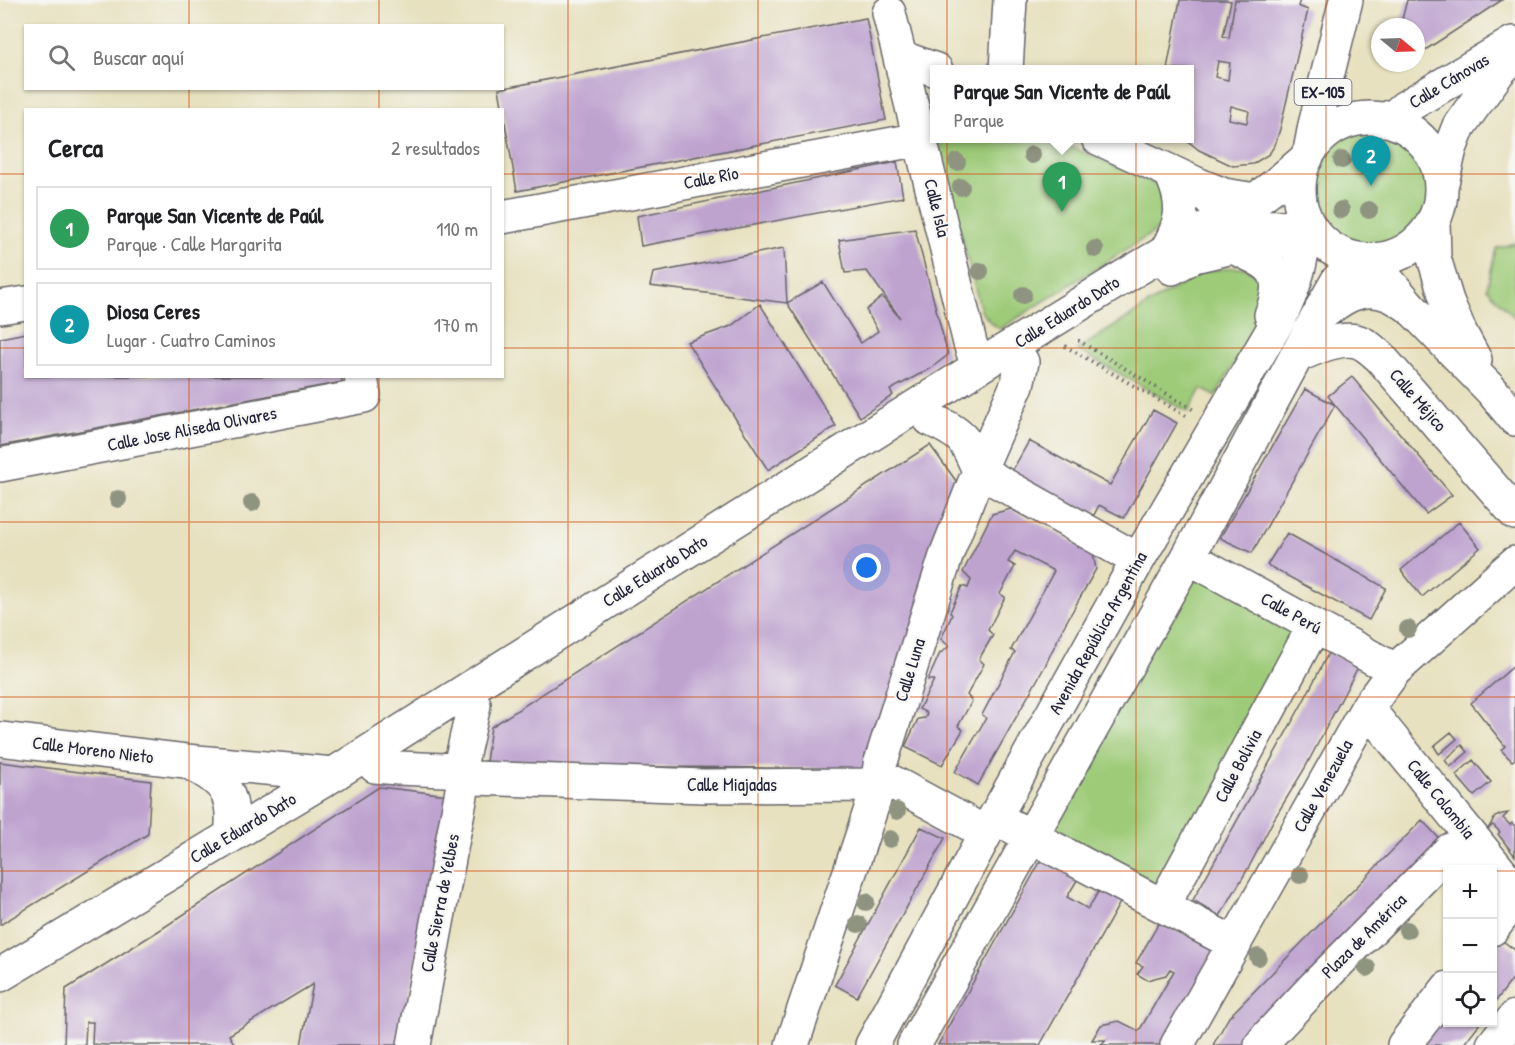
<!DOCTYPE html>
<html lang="es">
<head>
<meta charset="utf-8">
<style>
	:root { --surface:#fff; --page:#f6f6f6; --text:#202124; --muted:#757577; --line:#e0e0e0; --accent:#d1495b }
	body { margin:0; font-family:"Patrick Hand",sans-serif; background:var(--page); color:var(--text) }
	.controls { position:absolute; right:18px; bottom:18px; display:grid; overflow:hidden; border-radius:0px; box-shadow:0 2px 4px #0004 }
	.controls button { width:54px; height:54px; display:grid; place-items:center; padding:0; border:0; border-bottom:2px solid var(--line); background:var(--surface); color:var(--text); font:30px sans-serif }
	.compass { position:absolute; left:1371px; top:18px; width:54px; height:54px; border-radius:50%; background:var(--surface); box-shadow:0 2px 4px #0004; rotate:109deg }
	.you { position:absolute; left:867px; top:568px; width:21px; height:21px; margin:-15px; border:4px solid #fff; border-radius:50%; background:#1a73e8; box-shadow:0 0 0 9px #1a73e833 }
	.badge { display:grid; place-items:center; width:39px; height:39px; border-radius:50%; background:var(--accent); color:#fff; font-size:20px; font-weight:700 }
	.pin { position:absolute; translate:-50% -50px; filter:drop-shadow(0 2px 3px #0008) }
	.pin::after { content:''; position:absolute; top:32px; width:21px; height:18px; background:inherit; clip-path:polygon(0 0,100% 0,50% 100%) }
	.popup { position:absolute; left:930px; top:65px; width:264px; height:78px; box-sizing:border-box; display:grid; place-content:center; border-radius:0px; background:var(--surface); filter:drop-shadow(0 2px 4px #0005); font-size:20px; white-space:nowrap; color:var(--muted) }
	.popup b { font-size:22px; color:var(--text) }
	.popup::after { content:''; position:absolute; left:50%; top:100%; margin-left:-12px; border:12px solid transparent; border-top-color:var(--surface) }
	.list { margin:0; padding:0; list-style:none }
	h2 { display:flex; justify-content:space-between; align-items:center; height:78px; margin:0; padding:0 24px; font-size:26px }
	h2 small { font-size:20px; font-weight:400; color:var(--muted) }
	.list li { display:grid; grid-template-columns:39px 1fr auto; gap:18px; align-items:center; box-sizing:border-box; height:84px; margin:0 12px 12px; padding:0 12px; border:2px solid var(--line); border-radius:0px }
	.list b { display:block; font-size:22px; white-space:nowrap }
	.list p { margin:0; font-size:20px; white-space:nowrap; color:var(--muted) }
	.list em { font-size:20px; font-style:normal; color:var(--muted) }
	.icon { flex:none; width:33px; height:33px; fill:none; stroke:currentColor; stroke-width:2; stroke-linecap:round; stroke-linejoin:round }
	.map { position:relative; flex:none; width:1515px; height:1045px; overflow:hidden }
	.search { position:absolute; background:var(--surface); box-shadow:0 2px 4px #0004; left:24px; top:24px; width:480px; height:66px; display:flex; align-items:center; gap:15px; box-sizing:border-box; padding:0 21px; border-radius:0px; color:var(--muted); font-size:22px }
	.panel { position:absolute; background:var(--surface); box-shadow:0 2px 4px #0004; left:24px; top:108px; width:480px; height:270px; border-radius:0px }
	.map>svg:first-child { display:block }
	.green { fill:#9ecb78; stroke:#60765a; stroke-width:1.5 }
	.building { fill:#bea3cf; fill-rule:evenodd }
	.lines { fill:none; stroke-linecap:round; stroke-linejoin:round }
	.minor-casing { stroke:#676569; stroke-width:36 }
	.major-casing { stroke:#676569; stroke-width:36 }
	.path { stroke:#676569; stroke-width:4; stroke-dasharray:1.5 4.5; stroke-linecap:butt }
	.minor { stroke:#fff; stroke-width:33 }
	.major { stroke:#fff; stroke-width:33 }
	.tree { fill:#8f9480 }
	.grid { fill:none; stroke:#d45411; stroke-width:1.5; stroke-opacity:0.55 }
	.labels { text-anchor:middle; stroke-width:4.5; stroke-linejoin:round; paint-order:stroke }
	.shield { fill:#f6f6f2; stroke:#626272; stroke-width:1.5 }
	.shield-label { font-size:16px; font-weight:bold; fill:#22223b }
	.street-label { font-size:18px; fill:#22223b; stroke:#f6f6f2 }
</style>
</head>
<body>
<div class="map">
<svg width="1515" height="1045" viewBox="0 0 1515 1045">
	<rect width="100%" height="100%" fill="#f6f6f2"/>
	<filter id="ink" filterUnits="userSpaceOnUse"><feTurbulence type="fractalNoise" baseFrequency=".0167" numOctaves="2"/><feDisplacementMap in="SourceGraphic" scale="12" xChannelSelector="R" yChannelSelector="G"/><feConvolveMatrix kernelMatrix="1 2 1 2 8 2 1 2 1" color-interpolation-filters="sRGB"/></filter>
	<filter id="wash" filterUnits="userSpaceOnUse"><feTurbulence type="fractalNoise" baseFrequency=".008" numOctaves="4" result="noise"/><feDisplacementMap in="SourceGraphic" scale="24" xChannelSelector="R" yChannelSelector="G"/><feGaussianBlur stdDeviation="1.35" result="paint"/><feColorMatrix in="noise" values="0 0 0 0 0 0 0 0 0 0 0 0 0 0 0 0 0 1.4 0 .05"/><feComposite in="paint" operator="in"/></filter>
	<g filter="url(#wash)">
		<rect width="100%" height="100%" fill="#e7e1bf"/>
		<path class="green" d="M1300 189a70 70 0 1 1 140 0a70 70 0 1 1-140 0Z
			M936,139H1053L1162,187L1168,221L1154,232L1000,329L990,322L981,311Z
			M1515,243V318L1487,288L1496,248Z
			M1229,268H1245L1261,278L1266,306L1216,396L1201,389L1188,412L1077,350L1160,297L1202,272Z
			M1194,569L1303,629L1162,892L1048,832Z"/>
		<g id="blocks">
			<path class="building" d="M1180,0H1226L1231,1L1223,36L1229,38L1235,0H1300L1298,6L1308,10L1280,129L1275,145L1269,154L1253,164L1233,166L1199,150L1190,143L1179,138H1190V69H1167ZM1218,61L1230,63L1228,80L1215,77ZM1231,106L1249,111L1247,123L1229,119Z
				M1407,0H1502L1416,56V27H1400Z
				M866,18L886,120L517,191L499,89Z
				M897,162L903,197L641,246L637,216Z
				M915,229L948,355L931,368L890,390L893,395L860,417L787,303L823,282L861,343L878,331L866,310L882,297L900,318L867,271L845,273L839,240Z
				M784,248L787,303L650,286L653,273Z
				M760,304L836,426L768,470L687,342L731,326Z
				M26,333V376H341L342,382L0,446V338Z
				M1352,377L1452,495L1426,514L1335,405L1252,553L1220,538L1305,389L1335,405L1328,396Z
				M1153,410L1177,423L1124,518L1099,505L1093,517L1011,473L1029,441L1110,485Z
				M930,445L959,485L869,769L561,766L485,769L491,727Z
				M1011,509L1093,553L1096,569L1063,628L1045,666L978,785L955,772L986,718L982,715L1015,652L1011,650L1054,571L1015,551L1008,562L1015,566L1000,594L1005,597L988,630L993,635L979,659L984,664L967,695L972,701L958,726L963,730L942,765L905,747L918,719L925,718L927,713L919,709L934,680H928L940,653L945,650L949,646L941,639L952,615L950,612L962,586L968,588L971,580L963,572L992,514Z
				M1459,522L1480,548L1422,597L1401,570Z
				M1287,533L1386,588L1369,620L1267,565Z
				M1329,652L1358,667L1305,768L1274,819L1249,867L1220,916L1193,900L1302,704Z
				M1515,665V759L1512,761L1501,750L1505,746L1471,703Z
				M1451,732L1457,739L1439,754L1434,746Z
				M1462,745L1468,752L1450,767L1445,760Z
				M1473,760L1491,782L1474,796L1456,775Z
				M0,762L151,781L148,834L0,925Z
				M379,787L448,795L400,1045H301L313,984L229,1035L235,1045H106L92,1044L93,1022H86L85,1045H64L66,989L163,928Z
				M1508,813L1503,818L1510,825L1512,823L1515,826V856L1498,834L1500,832L1493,825L1488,829L1495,817L1502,814Z
				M1422,820L1450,850L1261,1045H1213L1229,1017Z
				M921,827L945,838L857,997L835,985Z
				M1044,855L1086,865L1067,897L1088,909L1106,879L1127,890L1040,1045H938Z
				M1159,923L1176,931L1220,942L1162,1045H1100L1106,1040H1092L1101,1025L1119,1021L1139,1031L1174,971L1170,969L1166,975L1147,980L1137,974L1143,966L1136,963Z
				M1500,939L1515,950V976L1492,1006V949Z
				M1448,1008V1022L1480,1023L1463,1045H1419Z"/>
		</g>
	</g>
	<g filter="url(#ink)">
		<use href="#blocks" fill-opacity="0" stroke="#676569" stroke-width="1.5"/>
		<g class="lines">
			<g class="minor-casing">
				<path id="minor" d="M889,13L970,343L978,367
					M900,57L936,70
					M1006,70L1010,0
					M1098,138L1199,185
					M1255,200L1224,195L1199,185C1211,200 1227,223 1248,226C1268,228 1289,225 1309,229
					M502,217L920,139
					M1233,247C1271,264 1288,270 1271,315
					M1165,253C1183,223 1186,205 1171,173
					M0,307L26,303
					M1322,308L1338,280L1361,260
					M1297,356C1312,349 1339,337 1356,341C1365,343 1373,351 1380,357L1515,513
					M930,419C962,434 965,437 979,471L1017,385L1022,362
					M0,465L364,396L361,376
					M1188,557L1395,670
					M1367,708L1515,890
					M0,739L186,761
					M375,766L398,768L444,770L454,767L461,762L474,705
					M465,774L474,778L704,786L864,785L878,782H892L986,833
					M1011,826L1235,944
					M231,835C237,791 222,779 186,761L334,774
					M1492,893L1508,908L1492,929
					M1163,906L1314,626
					M414,1045L465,774L461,762
					M792,1045L874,800L878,782L880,765L947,553L979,471L1138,560
					M872,1045L986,833L1138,560L1279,319C1291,295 1300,271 1303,245C1305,235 1304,225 1304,215
					M914,1045L1188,557L1317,318C1338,300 1361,282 1390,295C1397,298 1404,303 1410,307
					M1177,1045L1367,708L1395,670L1515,563
					M1261,1045L1268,1036L1315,986L1450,850L1470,870
					M1404,1045L1448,988
					M1493,1045L1515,1017"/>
			</g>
			<g class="major-casing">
				<path id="major" d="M1299 189a71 71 0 1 1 142 0a71 71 0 1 1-142 0Z
					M1382,120L1396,115L1404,108L1513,43
					M1310,151L1315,125L1346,0
					M1441,187L1450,149L1459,126L1499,71L1515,55
					M1433,221L1434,258L1447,301L1460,332L1475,360
					M1370,260L1410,307L1492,391L1515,419
					M1172,268L1194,256L1233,247L1281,241L1323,243
					M0,975L334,774L978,367L1130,273L1255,200L1274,186L1306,159"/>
			</g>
			<path class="path" d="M1078,341H1079L1194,410
				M1065,346L1188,417"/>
			<use href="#minor" class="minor"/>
			<use href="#major" class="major"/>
		</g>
		<g class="tree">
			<circle cx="1375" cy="148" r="9"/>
			<circle cx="1032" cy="155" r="9"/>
			<circle cx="1342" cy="160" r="9"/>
			<circle cx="957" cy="162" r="9"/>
			<circle cx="1071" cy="173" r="9"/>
			<circle cx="961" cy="187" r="9"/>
			<circle cx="1341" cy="210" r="9"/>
			<circle cx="1369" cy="210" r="9"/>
			<circle cx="1095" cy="249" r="9"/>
			<circle cx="980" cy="271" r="9"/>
			<circle cx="1023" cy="295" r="9"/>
			<circle cx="118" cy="499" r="9"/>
			<circle cx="252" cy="503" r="9"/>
			<circle cx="1408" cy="629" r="9"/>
			<circle cx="897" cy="811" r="9"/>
			<circle cx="890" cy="839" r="9"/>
			<circle cx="1300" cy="875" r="9"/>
			<circle cx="866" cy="902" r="9"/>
			<circle cx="858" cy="924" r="9"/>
			<circle cx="1407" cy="930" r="9"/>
			<circle cx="1258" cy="957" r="9"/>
			<circle cx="1367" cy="968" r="9"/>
		</g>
	</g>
	<path class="grid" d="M189,0V26M379,0V26M568,0V1045M758,0V1045M947,0V1045M1136,0V1045M1326,0V1045M189,88V110M379,88V110M0,174H26M502,174H1515M0,348H26M502,348H1515M189,376V1045M379,376V1045M0,522H1515M0,697H1515M0,871H1448M1492,871H1515"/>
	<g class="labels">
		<rect class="shield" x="1294.5" y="79" width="57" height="26" rx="4.5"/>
		<g class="shield-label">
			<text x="1323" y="98">EX-105</text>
		</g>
		<g class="street-label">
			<text transform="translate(1449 81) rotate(-31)" y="6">Calle Cánovas</text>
			<text transform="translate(711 178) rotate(-11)" y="6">Calle Río</text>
			<text transform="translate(937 208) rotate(76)" y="6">Calle Isla</text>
			<text transform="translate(1067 312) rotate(-32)" y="6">Calle Eduardo Dato</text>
			<text transform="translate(1418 400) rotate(49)" y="6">Calle Méjico</text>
			<text transform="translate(192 429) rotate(-11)" y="6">Calle Jose Aliseda Olivares</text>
			<text transform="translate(655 571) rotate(-32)" y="6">Calle Eduardo Dato</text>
			<text transform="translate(1291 613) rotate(29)" y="6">Calle Perú</text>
			<text transform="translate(1098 633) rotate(-61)" y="6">Avenida República Argentina</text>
			<text transform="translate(910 670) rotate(-73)" y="6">Calle Luna</text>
			<text transform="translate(93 750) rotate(7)" y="6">Calle Moreno Nieto</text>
			<text transform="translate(1238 766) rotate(-62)" y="6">Calle Bolivia</text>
			<text x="732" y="791">Calle Miajadas</text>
			<text transform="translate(1323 786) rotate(-61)" y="6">Calle Venezuela</text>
			<text transform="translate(1441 799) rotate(51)" y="6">Calle Colombia</text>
			<text transform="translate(243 828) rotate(-31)" y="6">Calle Eduardo Dato</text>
			<text transform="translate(440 903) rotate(-79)" y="6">Calle Sierra de Yelbes</text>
			<text transform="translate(1364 936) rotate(-45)" y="6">Plaza de América</text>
		</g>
	</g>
</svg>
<div class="controls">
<button>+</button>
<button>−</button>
<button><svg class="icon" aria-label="locate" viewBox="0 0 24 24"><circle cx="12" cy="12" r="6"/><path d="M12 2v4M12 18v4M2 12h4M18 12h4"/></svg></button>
</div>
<svg class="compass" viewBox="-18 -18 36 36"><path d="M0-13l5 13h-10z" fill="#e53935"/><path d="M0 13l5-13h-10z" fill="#757577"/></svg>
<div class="you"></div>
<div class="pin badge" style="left:1062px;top:212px;background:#2e9e5b">1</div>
<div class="popup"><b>Parque San Vicente de Paúl</b>Parque</div>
<div class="pin badge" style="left:1371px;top:186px;background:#0f9aa8">2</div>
<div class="search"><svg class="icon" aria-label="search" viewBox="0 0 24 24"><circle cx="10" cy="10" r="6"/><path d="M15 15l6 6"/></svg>Buscar aquí</div>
<section class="panel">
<h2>Cerca<small>2 resultados</small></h2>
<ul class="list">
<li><span class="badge" style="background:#2e9e5b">1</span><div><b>Parque San Vicente de Paúl</b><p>Parque · Calle Margarita</p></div><em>110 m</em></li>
<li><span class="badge" style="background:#0f9aa8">2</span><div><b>Diosa Ceres</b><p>Lugar · Cuatro Caminos</p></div><em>170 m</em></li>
</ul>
</section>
</div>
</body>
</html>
